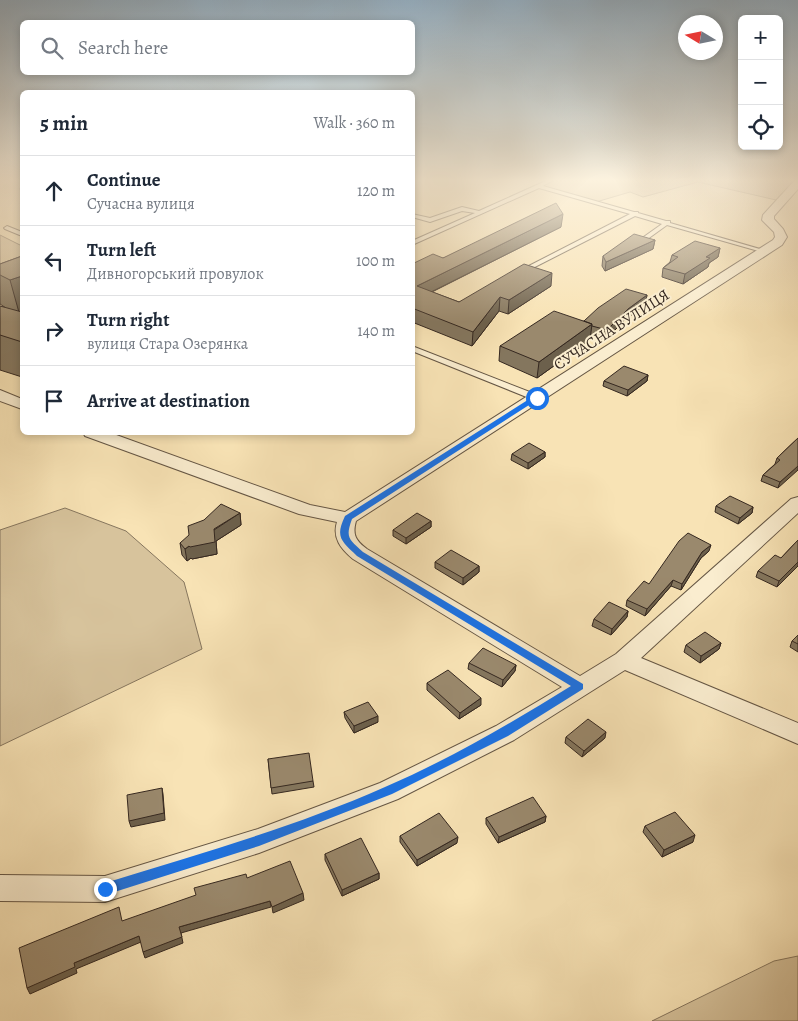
<!DOCTYPE html>
<html lang="en">
<head>
<meta charset="utf-8">
<style>
	:root { --surface:#fff; --page:#f6f6f7; --text:#1f2937; --muted:#747a83; --line:#e0e1e3 }
	body { margin:0; font-family:Alegreya,serif; background:var(--page); color:var(--text) }
	.controls { position:absolute; right:15px; top:15px; display:grid; overflow:hidden; border-radius:8px; box-shadow:0 2px 8px #0003 }
	.controls button { width:45px; height:45px; display:grid; place-items:center; padding:0; border:0; border-bottom:1px solid var(--line); background:var(--surface); color:var(--text); font:25px sans-serif }
	.compass { position:absolute; left:678px; top:15px; width:45px; height:45px; border-radius:50%; background:var(--surface); box-shadow:0 2px 8px #0003; rotate:280deg }
	.stop { position:absolute; width:15px; height:15px; margin:-11px; border:4px solid #1a73e8; border-radius:50%; background:#fff }
	.stop.end { background:#1a73e8; border-color:#fff; box-shadow:0 1px 5px #0008 }
	.list { margin:0; padding:0; list-style:none }
	h2 { display:flex; justify-content:space-between; align-items:center; height:65px; margin:0; padding:0 20px; font-size:21px }
	h2 small { font-size:16px; font-weight:400; color:var(--muted) }
	.list li { display:grid; grid-template-columns:32px 1fr auto; gap:15px; align-items:center; box-sizing:border-box; height:70px; padding:0 20px; border-top:1px solid var(--line) }
	.list b { display:block; font-size:19px; white-space:nowrap }
	.list p { margin:0; font-size:16px; white-space:nowrap; color:var(--muted) }
	.list em { font-size:16px; font-style:normal; color:var(--muted) }
	.icon { flex:none; width:28px; height:28px; fill:none; stroke:currentColor; stroke-width:2; stroke-linecap:round; stroke-linejoin:round }
	.map { position:relative; flex:none; width:798px; height:1021px; overflow:hidden }
	.search { position:absolute; background:var(--surface); box-shadow:0 2px 8px #0003; left:20px; top:20px; width:395px; height:55px; display:flex; align-items:center; gap:12px; box-sizing:border-box; padding:0 18px; border-radius:8px; color:var(--muted); font-size:19px }
	.panel { position:absolute; background:var(--surface); box-shadow:0 2px 8px #0003; left:20px; top:90px; width:395px; height:345px; border-radius:8px }
	.map>svg:first-child { display:block }
	.green { fill:#d7c39c; stroke:#86765e }
	.lines { fill:none; stroke-linecap:round; stroke-linejoin:round }
	.lane-casing { stroke:#665745; stroke-width:2 }
	.street-casing { stroke:#665745; stroke-width:2 }
	.lane { fill:#faedcf; fill-rule:evenodd }
	.street { fill:#faedcf; fill-rule:evenodd }
	.wall { fill:#84765e; stroke:#352820 }
	.shaded-wall { fill:#6c604c; stroke:#352820 }
	.building { fill:#9a896d; stroke:#352820 }
	.route { fill:#1a73e8 }
	.labels { text-anchor:middle; stroke-width:4; stroke-linejoin:round; paint-order:stroke }
	.far-street-label { font-size:16px; fill:#352820; stroke:#faedcf }
</style>
</head>
<body>
<div class="map">
<svg width="798" height="1021" viewBox="0 0 798 1021">
	<rect width="100%" height="100%" fill="#f8e3b5"/>
	<filter id="stains"><feTurbulence type="fractalNoise" baseFrequency=".004" numOctaves="4"/><feColorMatrix values="0 0 0 0 .2 0 0 0 0 .09 0 0 0 0 .02 0 0 0 .5 -.17"/></filter>
	<radialGradient id="worn" r=".72"><stop offset=".6" stop-color="#630" stop-opacity="0"/><stop offset="1" stop-color="#630" stop-opacity=".3"/></radialGradient>
	<path class="green" d="M631,179H798V180L776,200L698,182L643,197L630,192L596,202L540,187L548,180Z
		M0,235L22,246V269L0,277Z
		M65,508L126,531L184,582L202,649L0,746V530Z
		M798,956V1021H652L774,961Z"/>
	<g class="lines">
		<g class="lane-casing">
			<path id="lane" d="M550,179H555L543,186L634,212H638V213L666,221H670V223L767,251L762,252L667,225L642,243H638V241L662,224L635,216L523,273H519V271L630,214L539,188L412,245V241L475,213L462,211L430,222L412,217V214L430,218L462,207L479,211Z
				M7,226L22,232V236L5,229L4,228Z
				M412,346L540,396L541,398L537,400H534L412,351Z"/>
		</g>
		<g class="street-casing">
			<path id="street" d="M798,180V189L774,216V219L783,229L787,237L782,245L356,521C352,535 356,541 367,549L580,676L616,654L791,499L798,497V513L641,658L798,723V744L625,670L514,740L398,799L259,853L105,902L0,901V875L105,876L258,829L380,783L496,726L562,687L353,559C341,549 332,538 337,522L299,514L85,436L83,432H108L310,505L345,512L773,240L775,237L774,232L762,220L763,215L794,181Z
				M0,390L22,399V409L0,401Z"/>
		</g>
		<use href="#lane" class="lane"/>
		<use href="#street" class="street"/>
	</g>
	<path class="wall" d="M22,187V200L20,188Z
		M561,227L432,292L459,302L551,286L508,314L499,311L472,346L412,322V264L443,258Z
		M655,240L653,249L605,271L602,266L603,256Z
		M720,248L718,257L709,263L708,267L683,284L662,277L663,268L670,262L672,255Z
		M22,256V377L0,370V306L6,308L0,304V264Z
		M647,295L645,305L626,319L605,340L591,336L590,340L537,378L499,361L500,346L584,321Z
		M648,375L647,381L627,396L603,386L604,381Z
		M798,438L778,488L761,481L763,475L775,464L777,458Z
		M545,452V457L528,469L511,460L512,454Z
		M716,506L753,507L752,513L738,524L715,512Z
		M240,513L241,525L216,541L217,554L192,559L191,558L187,561L182,555L180,543Z
		M431,521V527L406,544L393,536V530Z
		M798,540V566L777,587L756,577L758,571L781,558Z
		M709,551L701,558L681,590L671,586L645,616L626,606L627,600Z
		M435,562L479,566V572L463,585L435,568Z
		M628,611L627,617L611,635L592,626L594,619Z
		M798,635V652L790,647L792,641Z
		M721,643L719,649L700,663L684,652L686,645Z
		M469,663L516,665L515,671L502,687L468,669Z
		M427,683L481,705L459,719L427,690Z
		M344,712L378,722L354,733L345,718Z
		M566,737L605,738L582,757L565,743Z
		M268,759L313,781L314,787L272,794Z
		M546,816L545,822L498,843L486,824V818Z
		M645,826L693,842L662,857L643,832Z
		M400,836L457,843L417,866L400,842Z
		M325,854L379,873V879L342,896L325,860Z"/>
	<path class="shaded-wall" d="M563,214L561,227L417,299V286Z
		M655,240L653,249L605,271L606,262Z
		M720,248L718,257L709,263L708,267L683,284L685,274L706,257Z
		M552,273L551,286L508,314L509,300Z
		M22,276V315L20,316L10,280Z
		M647,295L645,305L626,319L605,340L607,330L628,309Z
		M500,297L499,311L472,346L473,332Z
		M592,324L590,340L537,378L539,362Z
		M648,375L647,381L627,396L628,390Z
		M545,452V457L528,469V463Z
		M798,466V470L778,488L780,482Z
		M753,507L752,513L738,524L740,518Z
		M240,513L241,525L216,541L217,554L192,559L191,558L187,561L185,549Z
		M431,521V527L406,544V538Z
		M711,545L709,551L701,558L681,590L682,584L702,552Z
		M798,562V566L777,587L779,581Z
		M479,566V572L463,585V578Z
		M673,580L671,586L645,616L647,609Z
		M628,611L627,617L611,635L612,629Z
		M721,643L719,649L700,663L701,656Z
		M516,665L515,671L502,687L503,680Z
		M481,698V705L459,719L460,713Z
		M378,716V722L354,733V726Z
		M606,732L605,738L582,757L584,751Z
		M162,788L163,794L165,820L131,827L129,821Z
		M546,816L545,822L498,843L499,837Z
		M695,835L693,842L662,857L664,850Z
		M458,837L457,843L417,866V860Z
		M379,873V879L342,896V890Z
		M303,893L304,900L273,913L272,907Z
		M270,901L271,907L181,933L183,943L145,958L143,952L179,927Z
		M139,936L141,942L76,969L77,973L30,994L27,988L74,963Z"/>
	<path class="building" d="M556,203L563,214L417,286L459,302L524,264L552,273L509,300L500,297L473,332L412,308V264L433,254L443,258Z
		M634,234L655,240L606,262L603,256Z
		M695,241L720,248L706,257L710,258L685,274L663,268L678,257L672,255Z
		M22,256V276L10,280L0,275V264Z
		M626,289L647,295L628,309L607,330L592,326V324L584,321L598,308Z
		M0,306L22,312V342L0,335Z
		M554,311L592,324L539,362L500,346Z
		M624,366L648,375L628,390L604,381Z
		M798,438V466L780,482L763,475L780,460L777,458Z
		M529,443L545,452L528,463L512,454Z
		M730,496L753,507L740,518L716,506Z
		M221,504L240,513L214,529L215,542L190,547L189,546L185,549L180,543L189,535L188,526L204,520Z
		M417,513L431,521L406,538L393,530Z
		M688,533L711,545L702,552L682,584L673,580L647,609L627,600L644,581L649,584L679,541Z
		M798,540V562L779,581L758,571L775,555L781,558Z
		M451,550L479,566L463,578L435,562Z
		M609,602L628,611L612,629L594,619Z
		M705,632L721,643L701,656L686,645Z
		M798,635V644L792,641Z
		M483,648L516,665L503,680L469,663Z
		M448,670L481,698L460,713L427,683Z
		M368,702L378,716L354,726L344,712Z
		M588,719L606,732L584,751L566,737Z
		M309,753L313,781L271,788L268,759Z
		M162,788L164,813L129,821L127,795Z
		M533,797L546,816L499,837L486,818Z
		M675,812L695,835L664,850L645,826Z
		M439,813L458,837L417,860L400,836Z
		M361,838L379,873L342,890L325,854Z
		M290,861L303,893L272,907L270,901L179,927L182,937L143,952L139,936L74,963L75,967L27,988L19,948L119,907L122,921L196,895L194,888L246,874L247,878Z"/>
	<linearGradient id="sky" x2="0" y2="1"><stop stop-color="#94adbf"/><stop offset="0.56" stop-color="#fcf2de"/><stop offset="1" stop-color="#fcf2de" stop-opacity="0"/></linearGradient>
	<rect width="798" height="322" fill="url(#sky)"/>
	<path class="route" d="M534,396L540,398L352,519C345,538 349,539 363,552L583,684V689L508,736L392,794L259,846L105,895L101,893L99,889L101,885L105,883C198,854 295,827 385,787C450,759 511,723 571,686L357,556C341,541 335,537 345,516Z"/>
	<g class="labels">
		<g class="far-street-label">
			<text transform="translate(611 329) rotate(-33)" y="6">СУЧАСНА ВУЛИЦЯ</text>
		</g>
	</g>
	<rect width="100%" height="100%" filter="url(#stains)"/>
	<rect width="100%" height="100%" fill="url(#worn)"/>
</svg>
<div class="controls">
<button>+</button>
<button>−</button>
<button><svg class="icon" aria-label="locate" viewBox="0 0 24 24"><circle cx="12" cy="12" r="6"/><path d="M12 2v4M12 18v4M2 12h4M18 12h4"/></svg></button>
</div>
<svg class="compass" viewBox="-18 -18 36 36"><path d="M0-13l5 13h-10z" fill="#e53935"/><path d="M0 13l5-13h-10z" fill="#747a83"/></svg>
<div class="stop" style="left:537px;top:398px"></div>
<div class="stop end" style="left:105px;top:889px"></div>
<div class="search"><svg class="icon" aria-label="search" viewBox="0 0 24 24"><circle cx="10" cy="10" r="6"/><path d="M15 15l6 6"/></svg>Search here</div>
<section class="panel">
<h2>5 min<small>Walk · 360 m</small></h2>
<ul class="list">
<li><svg class="icon" aria-label="ahead" viewBox="0 0 24 24"><path d="M12 20V5M6 11l6-6 6 6"/></svg><div><b>Continue</b><p>Сучасна вулиця</p></div><em>120 m</em></li>
<li><svg class="icon" aria-label="left" viewBox="0 0 24 24"><path d="M17 20v-9H6M10 6l-5 5 5 5"/></svg><div><b>Turn left</b><p>Дивногорський провулок</p></div><em>100 m</em></li>
<li><svg class="icon" aria-label="right" viewBox="0 0 24 24"><path d="M7 20v-9h11M14 6l5 5-5 5"/></svg><div><b>Turn right</b><p>вулиця Стара Озерянка</p></div><em>140 m</em></li>
<li><svg class="icon" aria-label="arrive" viewBox="0 0 24 24"><path d="M6 21V4h12l-3 4 3 4H6"/></svg><div><b>Arrive at destination</b></div></li>
</ul>
</section>
</div>
</body>
</html>
